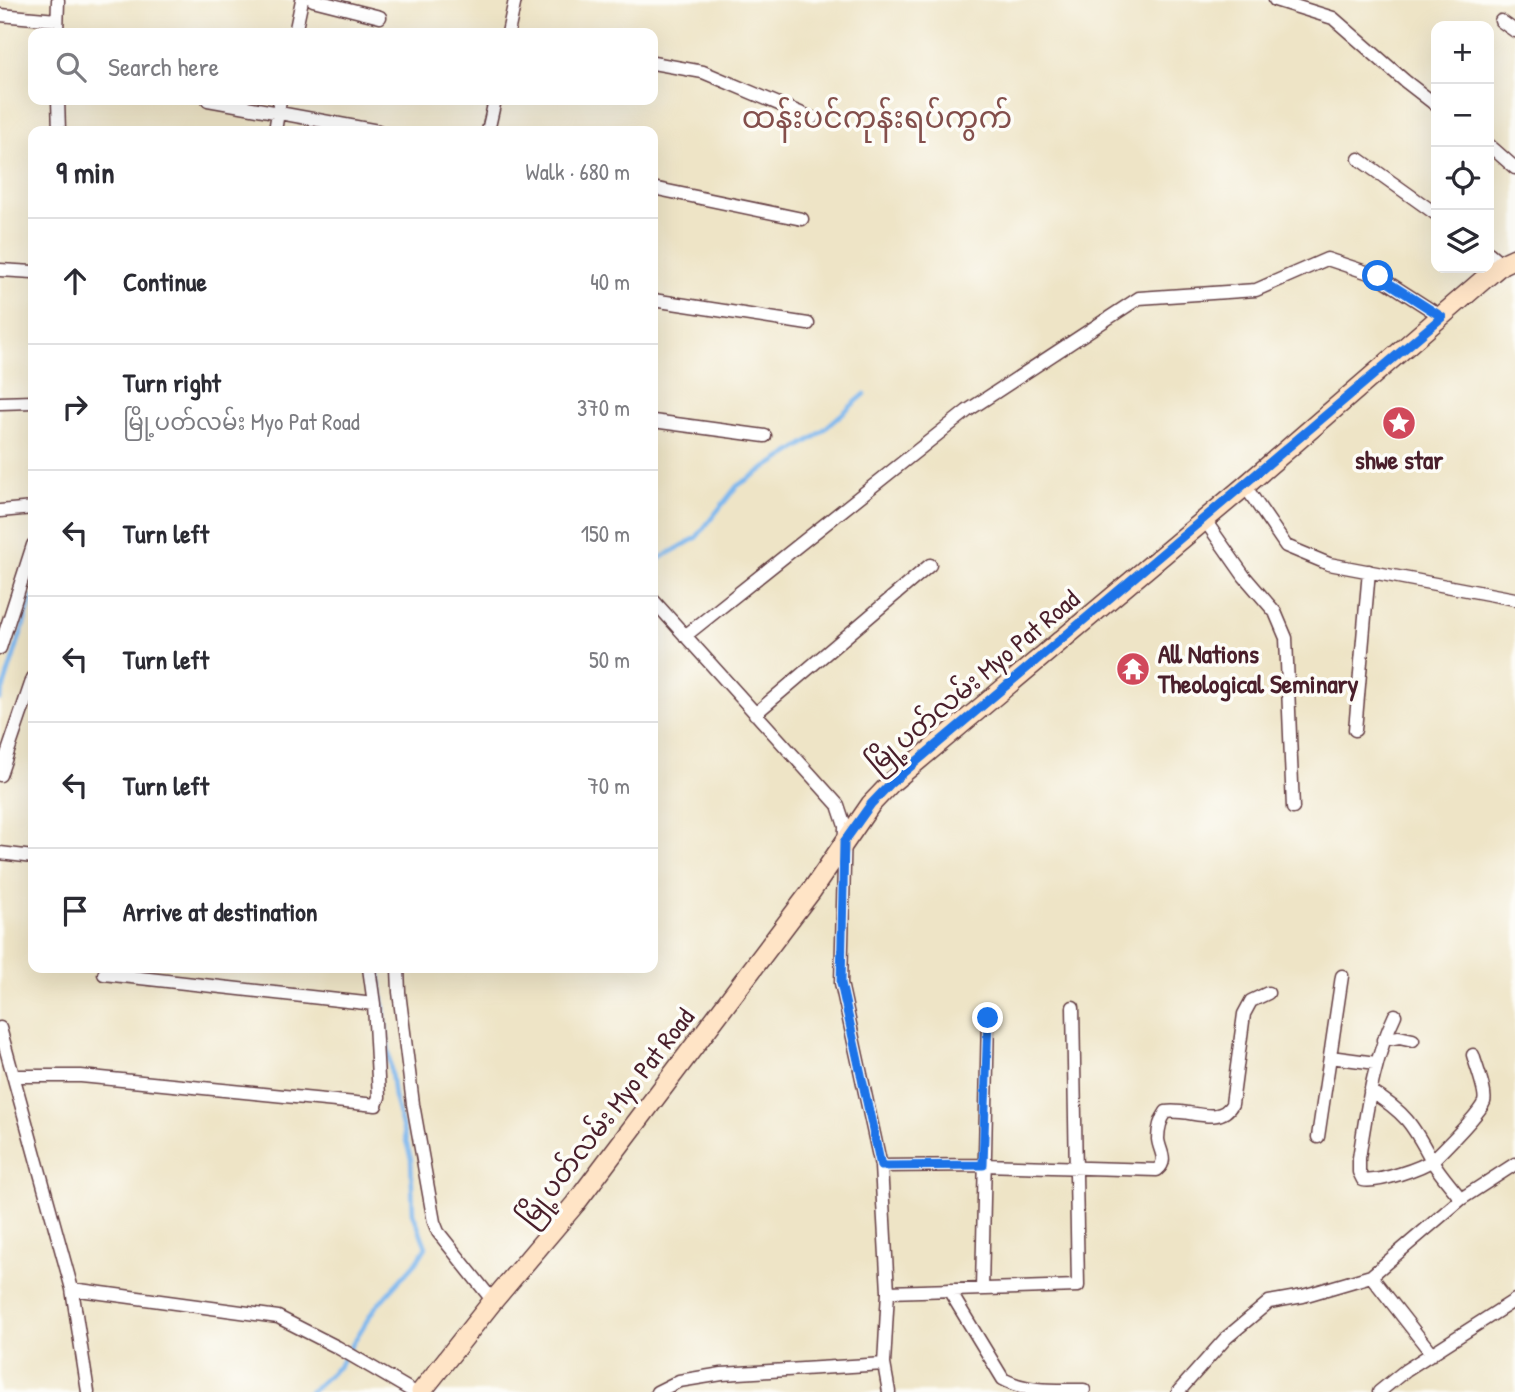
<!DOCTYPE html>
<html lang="en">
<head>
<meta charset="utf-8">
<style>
	:root { --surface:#fff; --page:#f7f7f7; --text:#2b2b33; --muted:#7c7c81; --line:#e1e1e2 }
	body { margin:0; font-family:"Patrick Hand","Noto Sans Myanmar",sans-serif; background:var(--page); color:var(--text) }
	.controls { position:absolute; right:21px; top:21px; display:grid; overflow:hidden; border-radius:14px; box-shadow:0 7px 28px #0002 }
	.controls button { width:63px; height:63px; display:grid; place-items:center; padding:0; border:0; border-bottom:2px solid var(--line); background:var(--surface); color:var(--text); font:35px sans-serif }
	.stop { position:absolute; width:21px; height:21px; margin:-16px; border:5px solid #1a73e8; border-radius:50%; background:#fff }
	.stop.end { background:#1a73e8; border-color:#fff; box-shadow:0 2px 7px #0008 }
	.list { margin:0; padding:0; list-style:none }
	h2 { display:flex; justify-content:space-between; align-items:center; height:91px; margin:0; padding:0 28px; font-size:30px }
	h2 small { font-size:23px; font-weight:400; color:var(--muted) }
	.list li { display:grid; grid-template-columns:46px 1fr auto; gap:21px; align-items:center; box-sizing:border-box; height:126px; padding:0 28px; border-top:2px solid var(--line) }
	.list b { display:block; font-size:26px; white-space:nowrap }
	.list p { margin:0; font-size:23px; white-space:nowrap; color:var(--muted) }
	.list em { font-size:23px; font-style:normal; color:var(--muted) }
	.icon { flex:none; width:38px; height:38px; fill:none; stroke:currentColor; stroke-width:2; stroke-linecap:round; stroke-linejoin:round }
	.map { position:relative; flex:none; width:1515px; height:1392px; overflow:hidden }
	.search { position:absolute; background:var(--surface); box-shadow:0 7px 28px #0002; left:28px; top:28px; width:630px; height:77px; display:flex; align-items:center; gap:18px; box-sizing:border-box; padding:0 24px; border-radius:14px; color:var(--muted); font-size:26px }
	.panel { position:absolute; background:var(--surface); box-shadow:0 7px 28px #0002; left:28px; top:126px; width:630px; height:847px; border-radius:14px }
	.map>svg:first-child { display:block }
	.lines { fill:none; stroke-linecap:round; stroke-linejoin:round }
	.stream { stroke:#7db7ee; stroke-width:4.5 }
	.minor-casing { stroke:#633d42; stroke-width:15 }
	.secondary-casing { stroke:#633d42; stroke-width:22 }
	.minor { stroke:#fff; stroke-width:12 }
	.secondary { stroke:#ffe4c6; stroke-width:19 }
	.route { stroke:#1a73e8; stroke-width:9 }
	.labels { text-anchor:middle; stroke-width:7; stroke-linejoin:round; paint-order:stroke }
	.poi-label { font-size:26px; font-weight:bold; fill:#4a1f2b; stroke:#fdfcf7 }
	.street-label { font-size:26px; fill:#4a1f2b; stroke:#fdfcf7 }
	.quarter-label { font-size:30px; fill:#844f4c; stroke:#fdfcf7 }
</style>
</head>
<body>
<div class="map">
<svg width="1515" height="1392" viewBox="0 0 1515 1392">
	<rect width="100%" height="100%" fill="#fdfcf7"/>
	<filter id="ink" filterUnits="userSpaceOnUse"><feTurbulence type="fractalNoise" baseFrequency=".0143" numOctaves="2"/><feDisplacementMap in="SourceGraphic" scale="14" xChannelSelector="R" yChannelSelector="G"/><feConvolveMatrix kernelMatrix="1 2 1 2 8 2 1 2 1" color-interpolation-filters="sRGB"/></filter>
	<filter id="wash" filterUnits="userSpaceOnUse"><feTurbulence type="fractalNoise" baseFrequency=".00686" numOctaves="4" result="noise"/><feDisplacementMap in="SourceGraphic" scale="28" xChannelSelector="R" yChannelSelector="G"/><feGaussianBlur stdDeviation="1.57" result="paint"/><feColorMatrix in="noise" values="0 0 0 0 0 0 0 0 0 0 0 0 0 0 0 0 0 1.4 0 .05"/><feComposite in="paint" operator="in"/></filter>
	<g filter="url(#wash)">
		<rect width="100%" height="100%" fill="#eee4c6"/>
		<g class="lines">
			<path class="stream" d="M653,562L696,538L737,486L815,437L865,394
				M0,699L33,596
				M310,1392L339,1366L374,1309L418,1260L426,1247L413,1213L411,1159L394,1097L379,968"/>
		</g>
	</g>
	<g filter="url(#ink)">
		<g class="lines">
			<g class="minor-casing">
				<path id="minor" d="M313,0L380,17
					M1275,0L1333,18L1405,81L1436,105
					M0,15L57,20
					M1501,21L1515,31
					M57,33L58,0
					M295,33L302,0
					M508,33L515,0
					M653,63L703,72L812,118
					M58,100L59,131
					M208,100L378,131
					M275,131L280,100
					M488,131L495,100
					M1489,145L1515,168
					M1359,159L1436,214
					M653,188L802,219
					M1489,253L1502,264
					M0,270L33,272
					M653,300L808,324
					M0,403L33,402
					M653,421L765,436
					M1245,486L1286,546L1329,564L1515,599
					M0,511L33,508
					M1204,519L1244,576L1275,612L1286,638L1293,808
					M653,600L838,805L845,826L841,983L881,1166L888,1292L884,1364L889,1392
					M685,636L967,411L1139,298L1256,290L1327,259L1378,276L1442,317
					M0,648L33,545
					M755,714L930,565
					M1355,730L1369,571
					M0,775L33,678
					M0,853L33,857
					M398,968L399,992L413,1104L434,1222L438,1232L493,1301
					M104,974L374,1004
					M1395,1015C1373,1060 1367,1109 1359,1158V1172L1363,1180C1378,1183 1422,1168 1434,1159C1443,1150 1480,1113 1484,1102C1487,1093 1476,1066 1473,1055
					M0,1028L72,1289L88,1392
					M1383,1040L1399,1037L1413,1040
					M1330,1057L1376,1063
					M13,1076H81L376,1105L379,1097L374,1004L369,968
					M1370,1091C1405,1112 1413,1125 1431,1159C1439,1173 1451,1186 1461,1199
					M1318,1137L1342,976
					M881,1166L983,1165L1157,1170C1169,1160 1159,1151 1158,1139C1158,1130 1161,1119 1166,1112C1188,1108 1220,1127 1232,1104L1244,1014L1251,1001L1268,993
					M1371,1276L1432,1354
					M72,1289L278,1317L337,1347L414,1392
					M982,1289L988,1018
					M949,1290L1003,1379C1026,1392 1056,1390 1084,1390
					M888,1292L1078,1286L1073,1007
					M657,1392L679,1381L722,1374L884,1364
					M1178,1392L1226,1338L1269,1302L1303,1296L1371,1276L1461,1199L1515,1164
					M1379,1392L1406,1370L1515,1300"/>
			</g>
			<g class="secondary-casing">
				<path id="secondary" d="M421,1392L493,1301L575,1204L812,890L871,804L891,783L1245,486L1483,280L1502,264L1515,258"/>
			</g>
			<use href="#minor" class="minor"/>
			<use href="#secondary" class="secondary"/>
		</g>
	</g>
	<g class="lines" filter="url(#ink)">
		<path class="route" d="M988,1018L983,1165L881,1166L841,983L844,842L871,804L891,783L1442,317L1378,276"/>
	</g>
	<defs>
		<g id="sight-disc" transform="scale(1.75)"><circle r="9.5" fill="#d1495b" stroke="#fdfcf7"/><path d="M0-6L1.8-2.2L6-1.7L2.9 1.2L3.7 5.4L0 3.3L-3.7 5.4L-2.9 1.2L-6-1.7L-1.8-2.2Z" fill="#fff"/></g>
		<g id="temple-disc" transform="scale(1.75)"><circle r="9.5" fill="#d1495b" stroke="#fdfcf7"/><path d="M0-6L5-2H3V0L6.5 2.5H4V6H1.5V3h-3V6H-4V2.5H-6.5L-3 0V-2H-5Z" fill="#fff"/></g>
	</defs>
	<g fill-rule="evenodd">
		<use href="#sight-disc" x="1399" y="423"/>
		<use href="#temple-disc" x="1133" y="669"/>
	</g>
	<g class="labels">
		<g class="poi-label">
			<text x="1399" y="469">shwe star</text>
			<text x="1158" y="663" text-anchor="start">All Nations<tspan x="1158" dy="30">Theological Seminary</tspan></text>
		</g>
		<g class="street-label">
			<text transform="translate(973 681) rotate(-40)" y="9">မြို့ပတ်လမ်း Myo Pat Road</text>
			<text transform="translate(606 1117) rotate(-52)" y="9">မြို့ပတ်လမ်း Myo Pat Road</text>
		</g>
		<g class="quarter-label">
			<text x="877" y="128">ထန်းပင်ကုန်းရပ်ကွက်</text>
		</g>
	</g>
</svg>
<div class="controls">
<button>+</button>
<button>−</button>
<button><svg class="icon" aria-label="locate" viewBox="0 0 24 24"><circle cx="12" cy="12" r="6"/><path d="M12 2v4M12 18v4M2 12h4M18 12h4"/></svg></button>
<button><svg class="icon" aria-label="layers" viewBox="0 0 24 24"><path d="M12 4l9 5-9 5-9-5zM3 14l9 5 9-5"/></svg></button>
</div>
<div class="stop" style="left:1378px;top:276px"></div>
<div class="stop end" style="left:988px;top:1018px"></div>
<div class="search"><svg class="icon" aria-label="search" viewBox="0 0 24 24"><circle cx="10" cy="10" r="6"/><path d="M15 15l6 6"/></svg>Search here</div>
<section class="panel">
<h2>9 min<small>Walk · 680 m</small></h2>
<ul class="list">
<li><svg class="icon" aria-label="ahead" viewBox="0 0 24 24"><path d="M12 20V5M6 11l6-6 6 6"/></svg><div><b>Continue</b></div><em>40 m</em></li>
<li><svg class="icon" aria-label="right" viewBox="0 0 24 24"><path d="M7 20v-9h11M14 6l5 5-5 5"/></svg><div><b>Turn right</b><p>မြို့ပတ်လမ်း Myo Pat Road</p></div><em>370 m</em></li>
<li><svg class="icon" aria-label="left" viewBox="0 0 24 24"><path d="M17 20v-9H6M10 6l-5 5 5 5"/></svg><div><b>Turn left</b></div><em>150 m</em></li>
<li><svg class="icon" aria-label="left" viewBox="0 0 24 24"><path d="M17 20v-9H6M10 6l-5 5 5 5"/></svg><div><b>Turn left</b></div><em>50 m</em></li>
<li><svg class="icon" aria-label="left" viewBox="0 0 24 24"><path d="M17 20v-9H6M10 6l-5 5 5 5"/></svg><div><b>Turn left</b></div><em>70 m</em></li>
<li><svg class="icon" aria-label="arrive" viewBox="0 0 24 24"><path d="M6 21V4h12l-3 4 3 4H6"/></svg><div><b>Arrive at destination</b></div></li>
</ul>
</section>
</div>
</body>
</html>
